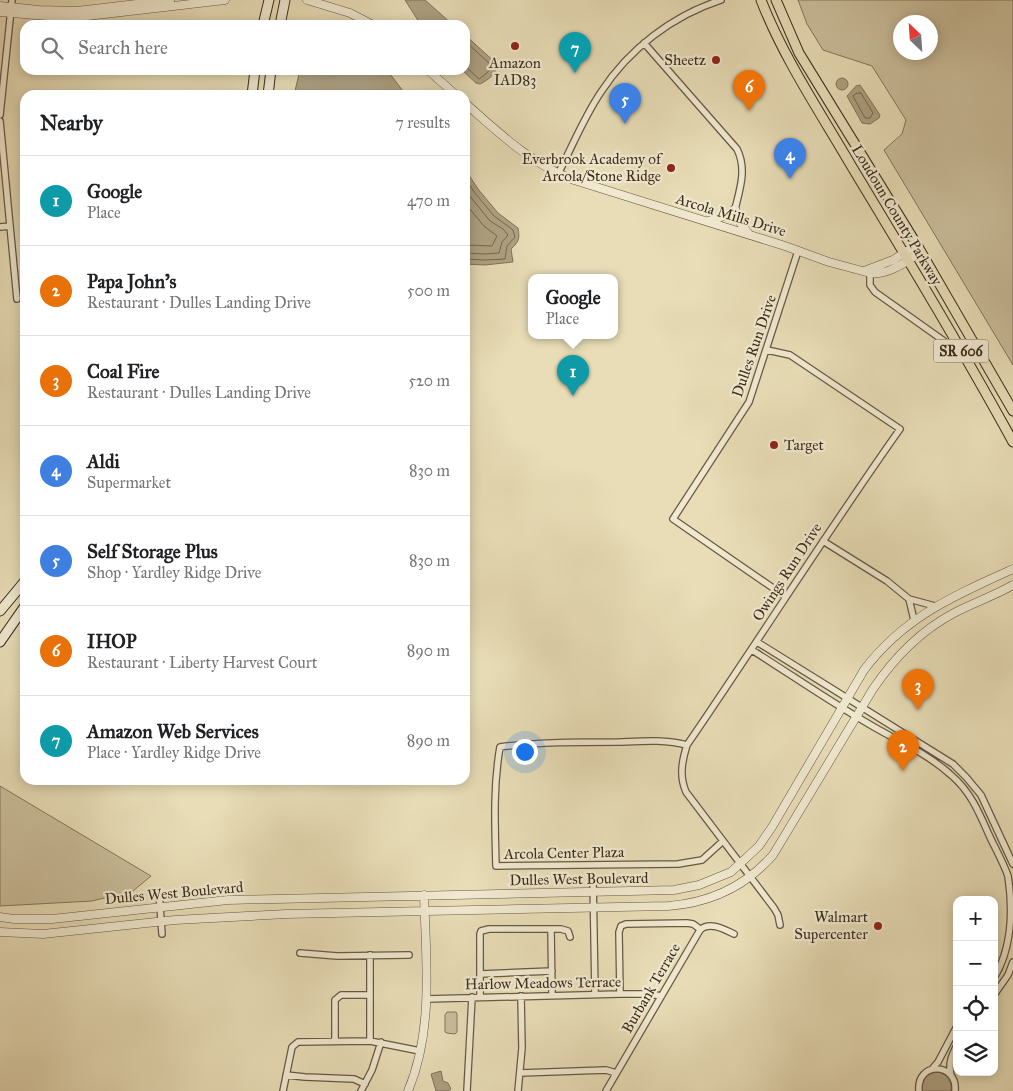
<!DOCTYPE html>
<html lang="en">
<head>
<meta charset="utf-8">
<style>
	:root { --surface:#fff; --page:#f2f2f2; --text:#202124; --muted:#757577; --line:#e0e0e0; --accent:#8f2418 }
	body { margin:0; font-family:"IM FELL Great Primer",serif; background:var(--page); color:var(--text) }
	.controls { position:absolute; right:15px; bottom:15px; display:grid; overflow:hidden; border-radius:10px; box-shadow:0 2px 12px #0003 }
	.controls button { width:45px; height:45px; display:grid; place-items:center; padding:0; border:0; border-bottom:1px solid var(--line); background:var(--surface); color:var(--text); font:25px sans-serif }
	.compass { position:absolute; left:893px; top:15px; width:45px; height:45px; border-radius:50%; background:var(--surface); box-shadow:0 2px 12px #0003; rotate:335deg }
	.you { position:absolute; left:524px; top:751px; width:18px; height:18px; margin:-12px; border:4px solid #fff; border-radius:50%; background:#1a73e8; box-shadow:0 0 0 8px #1a73e833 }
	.badge { display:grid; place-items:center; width:32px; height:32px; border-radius:50%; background:var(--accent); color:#fff; font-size:16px; font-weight:700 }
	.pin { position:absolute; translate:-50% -41px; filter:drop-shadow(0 1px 2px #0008) }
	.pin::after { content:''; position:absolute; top:26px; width:18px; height:15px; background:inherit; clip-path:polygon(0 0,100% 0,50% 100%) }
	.popup { position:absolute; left:528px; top:274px; width:90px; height:65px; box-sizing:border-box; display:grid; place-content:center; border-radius:10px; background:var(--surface); filter:drop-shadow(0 1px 4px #0005); font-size:16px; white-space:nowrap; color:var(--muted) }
	.popup b { font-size:19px; color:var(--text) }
	.popup::after { content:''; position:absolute; left:50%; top:100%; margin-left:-10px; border:10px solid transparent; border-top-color:var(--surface) }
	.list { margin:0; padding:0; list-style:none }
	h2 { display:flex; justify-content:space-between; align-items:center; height:65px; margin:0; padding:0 20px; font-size:21px }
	h2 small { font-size:16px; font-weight:400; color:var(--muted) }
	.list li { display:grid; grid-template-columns:32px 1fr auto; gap:15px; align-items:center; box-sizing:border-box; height:90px; padding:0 20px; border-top:1px solid var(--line) }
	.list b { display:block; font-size:19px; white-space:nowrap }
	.list p { margin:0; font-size:16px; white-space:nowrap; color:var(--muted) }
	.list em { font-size:16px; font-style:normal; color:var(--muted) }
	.icon { flex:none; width:28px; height:28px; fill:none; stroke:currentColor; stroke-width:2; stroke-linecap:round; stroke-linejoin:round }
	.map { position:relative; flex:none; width:1013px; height:1091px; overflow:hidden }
	.search { position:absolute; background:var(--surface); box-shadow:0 2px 12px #0003; left:20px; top:20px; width:450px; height:55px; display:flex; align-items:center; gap:12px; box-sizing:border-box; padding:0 18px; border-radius:15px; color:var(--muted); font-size:19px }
	.panel { position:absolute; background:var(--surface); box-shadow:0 2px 12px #0003; left:20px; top:90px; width:450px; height:695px; border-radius:15px }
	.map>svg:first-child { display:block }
	.green { fill:#cbbf9d; stroke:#84765c; fill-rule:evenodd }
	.water { fill:#aea182; stroke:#807359 }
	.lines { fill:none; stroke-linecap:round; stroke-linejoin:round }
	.shore { stroke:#75674f; stroke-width:1 }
	.minor-casing { stroke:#675943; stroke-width:8 }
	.tertiary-casing { stroke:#675943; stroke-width:9 }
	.secondary-casing { stroke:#3c2d1c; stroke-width:11 }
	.primary-casing { stroke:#3c2d1c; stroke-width:11 }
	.minor { stroke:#f0e9d0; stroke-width:5.5 }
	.tertiary { stroke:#f0e9d0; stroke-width:8 }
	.secondary { stroke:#f0e9d0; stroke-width:9 }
	.primary { stroke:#e8ddb7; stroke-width:9 }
	.poi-dot { fill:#8f2418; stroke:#f0e9d0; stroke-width:2 }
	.labels { text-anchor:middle; stroke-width:4.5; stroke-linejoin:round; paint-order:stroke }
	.shield { fill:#f0e9d0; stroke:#726552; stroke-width:1 }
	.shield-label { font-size:14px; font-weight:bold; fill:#3c2d1c }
	.poi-label { font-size:15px; fill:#3c2d1c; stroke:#f0e9d0; text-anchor:end }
	.street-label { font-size:15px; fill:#3c2d1c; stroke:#f0e9d0 }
</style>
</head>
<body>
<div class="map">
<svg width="1013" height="1091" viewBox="0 0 1013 1091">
	<rect width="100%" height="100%" fill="#e8ddb7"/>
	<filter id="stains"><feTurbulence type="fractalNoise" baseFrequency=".004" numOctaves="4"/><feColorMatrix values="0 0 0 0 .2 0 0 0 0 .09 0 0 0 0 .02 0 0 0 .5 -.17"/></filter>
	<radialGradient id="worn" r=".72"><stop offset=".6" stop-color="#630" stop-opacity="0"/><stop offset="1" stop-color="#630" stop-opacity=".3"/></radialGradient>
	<path class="green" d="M798,0H1013V365L884,150L902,134L906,120L872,66L823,50L807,24ZM900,22H930V52H900Z
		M0,786L151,876L133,891L92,901L0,906Z
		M447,1012H456L457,1014V1032L455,1034L447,1033L445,1032V1015Z"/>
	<path class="water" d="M405,0H425L453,25H421Z
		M465,35L497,64C497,74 488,80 480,84L476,83L462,70H465Z
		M300,70H387L406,95H294Z
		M836 84a6 6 0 1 1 12 0a6 6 0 1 1-12 0Z
		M860,85L880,115L879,118L870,124L862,123L847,96L856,86Z
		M465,169L478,189L498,213L518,228C520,238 519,242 511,249L513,262L485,265L465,264Z
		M441,1071L443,1081L448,1083L451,1089L448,1091H436L431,1074Z
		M938,1072C948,1075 952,1081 951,1091H922C922,1080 926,1073 938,1072Z"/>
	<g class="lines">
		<path class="shore" d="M465,41L492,66L487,73L479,79L465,66
			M858,93H861L873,113L870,118H865L853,96Z
			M465,177L474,192L494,216L513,230L515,237L507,246L505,259L485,260L465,259
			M465,190L490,221L503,229L508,235L502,242L499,253L485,254L465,253
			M465,203L484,226L497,236L492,246L465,245"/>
		<g class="minor-casing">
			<path id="minor" d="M644,43L737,149C747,169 740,189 735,209
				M0,115L12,0
				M0,121L17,299
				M558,174C572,147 584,117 601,92C629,49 672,16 721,0
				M0,227L10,226
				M870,270V285L875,292L944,341
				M767,350L790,355L900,429C827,532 759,640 687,745C682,761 679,776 686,792L774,908L778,915L780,925
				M823,541L887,581L909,599L935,606
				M786,597L673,519L749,402L798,251
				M909,599L914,620
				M757,642L953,764L966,777L981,795L1013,864
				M752,650C793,676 832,703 874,727C900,742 928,754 951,775C970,791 979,812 989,835C995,848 1003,862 1008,876C1013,910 1012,948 994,978
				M687,745C665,739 642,741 619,742C579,742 539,742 500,747C493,787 495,826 496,866L678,864L702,860L723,841
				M593,878L595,994
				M159,892L162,934
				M551,930L552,995
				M300,953L337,956L409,955
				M370,955V1041
				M481,974L552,971
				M620,994L619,932L621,926L626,924L687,923L693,924L700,929
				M994,995L1008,975L1013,962
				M480,996V934L481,931L489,929H561L568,931L570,937
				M426,999L620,994H650L661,996
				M335,1041V1000L341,995H370
				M932,1069L938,1062L957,1026
				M520,1073L606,1070L616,1073
				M286,1075L305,1077L354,1079L365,1084
				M951,1075C948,1063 952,1055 957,1045
				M283,1091L292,1047L298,1042L370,1041L420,1051
				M361,1091L372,1070L381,1042
				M467,1091L472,997
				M518,1091L522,1048L521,996
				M606,1091L700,930C709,921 724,929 734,934
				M919,1091C916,1061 958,1062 955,1091"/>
		</g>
		<g class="tertiary-casing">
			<path id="tertiary" d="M307,0L350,13L373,25
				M0,6L39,10L77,11L170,0
				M0,12L70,18L225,0
				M428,70L456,95
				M465,103C498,132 532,165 574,180L785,246L829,262L870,273C888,276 907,261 921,252
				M708,221L728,215L735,209L741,224L749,234
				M864,271L893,260L917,245
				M0,917L14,919H52L228,900L674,890L699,885L731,872L759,846L772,827L864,670C904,617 955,595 1013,569
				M0,932L43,934L175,920L286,914L668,906C709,903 745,887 773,855L873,689C894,658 920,631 954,613C973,603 994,596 1013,585
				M408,1091C434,1030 426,959 424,895"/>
		</g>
		<g class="secondary-casing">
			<path id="secondary" d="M263,25L269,0
				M280,25L285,0
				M252,95L255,70
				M268,95L271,70
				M0,611L25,581
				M0,642L25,606"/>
		</g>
		<g class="primary-casing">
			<path id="primary" d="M761,0C784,59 820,112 852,167C907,258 962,349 1013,442
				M776,0L799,53L917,245L1013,411"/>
		</g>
		<use href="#minor" class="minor"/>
		<use href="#tertiary" class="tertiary"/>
		<use href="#secondary" class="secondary"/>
		<use href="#primary" class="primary"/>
	</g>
	<g class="poi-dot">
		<circle cx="515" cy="46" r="5"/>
		<circle cx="716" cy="60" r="5"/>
		<circle cx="671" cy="168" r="5"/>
		<circle cx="774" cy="445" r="5"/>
		<circle cx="878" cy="926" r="5"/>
	</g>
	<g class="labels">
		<rect class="shield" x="933.5" y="339.5" width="55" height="23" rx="4"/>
		<g class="shield-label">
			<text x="961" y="356">SR 606</text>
		</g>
		<g class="poi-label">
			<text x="706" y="65">Sheetz</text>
			<text x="515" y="68" text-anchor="middle">Amazon<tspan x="515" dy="17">IAD83</tspan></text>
			<text x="661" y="164">Everbrook Academy of<tspan x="661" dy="17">Arcola/Stone Ridge</tspan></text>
			<text x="784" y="450" text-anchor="start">Target</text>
			<text x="868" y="922">Walmart<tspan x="868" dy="17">Supercenter</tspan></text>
		</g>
		<g class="street-label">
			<text transform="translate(731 215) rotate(17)" y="5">Arcola Mills Drive</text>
			<text transform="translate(897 215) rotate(59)" y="5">Loudoun County Parkway</text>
			<text transform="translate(754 346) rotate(-71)" y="5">Dulles Run Drive</text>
			<text transform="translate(787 572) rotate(-57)" y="5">Owings Run Drive</text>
			<text transform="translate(564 853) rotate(-1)" y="5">Arcola Center Plaza</text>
			<text transform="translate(579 879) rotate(-1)" y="5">Dulles West Boulevard</text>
			<text transform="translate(174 893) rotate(-5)" y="5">Dulles West Boulevard</text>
			<text transform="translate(543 983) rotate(-1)" y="5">Harlow Meadows Terrace</text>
			<text transform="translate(651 988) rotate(-60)" y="5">Burbank Terrace</text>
		</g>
	</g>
	<rect width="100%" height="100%" filter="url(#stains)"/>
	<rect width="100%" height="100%" fill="url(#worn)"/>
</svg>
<div class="controls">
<button>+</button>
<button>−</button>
<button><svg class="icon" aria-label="locate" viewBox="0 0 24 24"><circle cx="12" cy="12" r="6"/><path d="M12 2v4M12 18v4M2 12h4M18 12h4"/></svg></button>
<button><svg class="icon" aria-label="layers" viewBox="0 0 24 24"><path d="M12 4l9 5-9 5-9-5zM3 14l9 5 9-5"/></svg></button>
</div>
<svg class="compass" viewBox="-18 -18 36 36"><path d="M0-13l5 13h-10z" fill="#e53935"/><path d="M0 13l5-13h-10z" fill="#757577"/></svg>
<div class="you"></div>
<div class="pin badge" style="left:573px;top:396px;background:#0f9aa8">1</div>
<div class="popup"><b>Google</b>Place</div>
<div class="pin badge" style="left:903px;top:771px;background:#e8710a">2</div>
<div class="pin badge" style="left:918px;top:710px;background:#e8710a">3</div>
<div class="pin badge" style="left:790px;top:179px;background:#3f7fe0">4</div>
<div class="pin badge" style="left:625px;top:124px;background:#3f7fe0">5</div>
<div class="pin badge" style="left:749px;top:111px;background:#e8710a">6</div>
<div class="pin badge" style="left:575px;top:73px;background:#0f9aa8">7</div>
<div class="search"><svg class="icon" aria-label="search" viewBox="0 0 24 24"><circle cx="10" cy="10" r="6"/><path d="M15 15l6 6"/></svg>Search here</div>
<section class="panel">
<h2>Nearby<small>7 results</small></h2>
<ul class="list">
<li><span class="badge" style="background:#0f9aa8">1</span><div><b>Google</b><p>Place</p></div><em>470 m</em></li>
<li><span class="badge" style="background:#e8710a">2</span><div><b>Papa John's</b><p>Restaurant · Dulles Landing Drive</p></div><em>500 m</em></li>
<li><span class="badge" style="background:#e8710a">3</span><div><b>Coal Fire</b><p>Restaurant · Dulles Landing Drive</p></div><em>520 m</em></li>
<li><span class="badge" style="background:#3f7fe0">4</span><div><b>Aldi</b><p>Supermarket</p></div><em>830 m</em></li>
<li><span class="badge" style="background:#3f7fe0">5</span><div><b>Self Storage Plus</b><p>Shop · Yardley Ridge Drive</p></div><em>830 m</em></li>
<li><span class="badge" style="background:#e8710a">6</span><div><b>IHOP</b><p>Restaurant · Liberty Harvest Court</p></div><em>890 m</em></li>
<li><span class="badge" style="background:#0f9aa8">7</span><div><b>Amazon Web Services</b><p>Place · Yardley Ridge Drive</p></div><em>890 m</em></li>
</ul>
</section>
</div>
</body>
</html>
